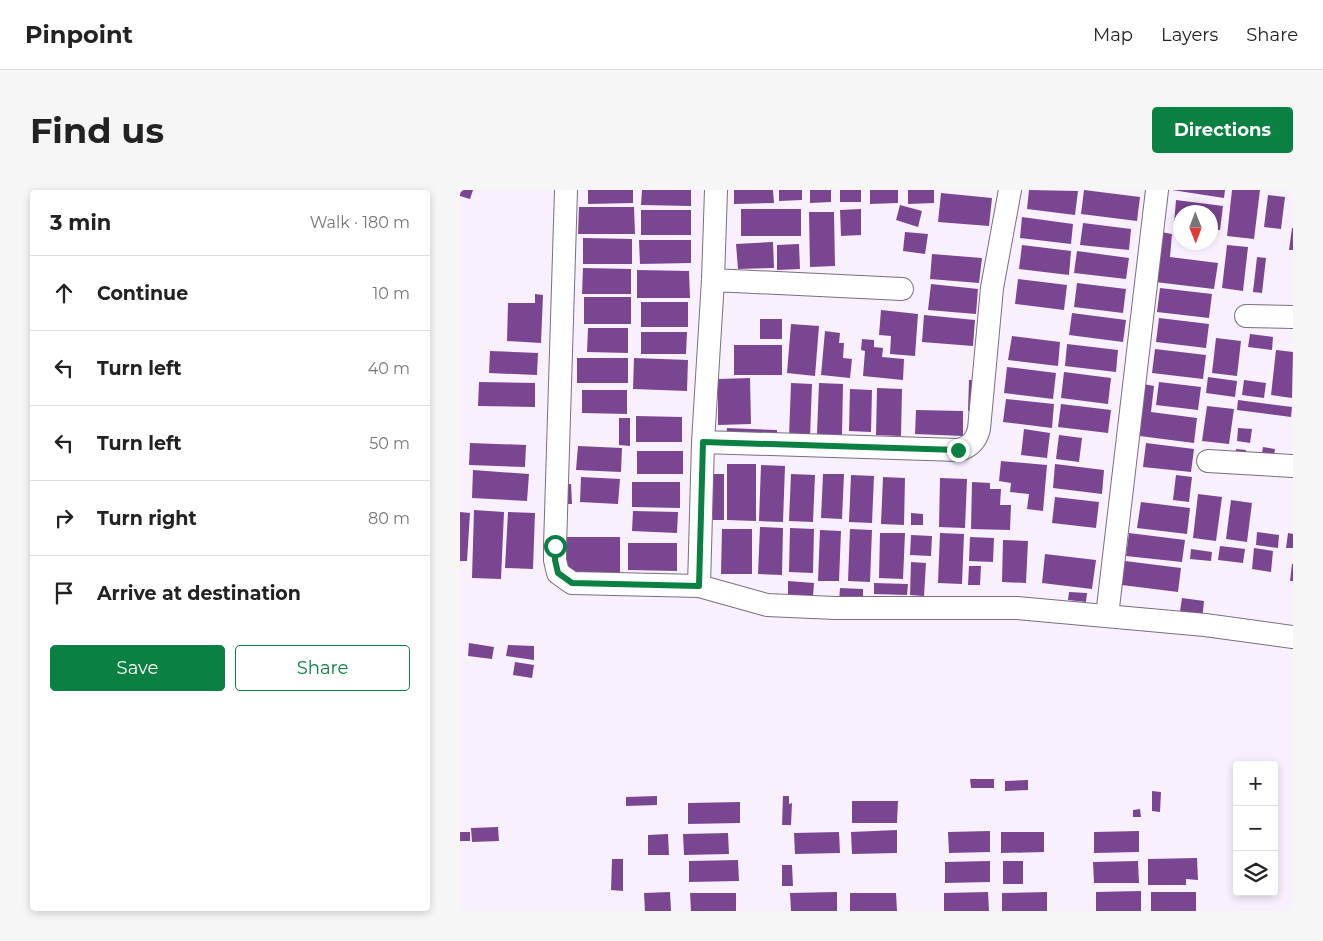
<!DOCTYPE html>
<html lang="en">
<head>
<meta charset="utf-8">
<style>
	:root { --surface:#fff; --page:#f6f6f6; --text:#222; --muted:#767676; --line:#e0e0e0; --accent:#0b8043 }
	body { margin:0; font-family:Montserrat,sans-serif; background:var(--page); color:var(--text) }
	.controls { position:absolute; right:15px; bottom:15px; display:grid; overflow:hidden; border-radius:5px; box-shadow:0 2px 8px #0003 }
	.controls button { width:45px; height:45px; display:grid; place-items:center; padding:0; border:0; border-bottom:1px solid var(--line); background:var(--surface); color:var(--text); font:25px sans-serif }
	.compass { position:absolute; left:713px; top:15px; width:45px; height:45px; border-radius:50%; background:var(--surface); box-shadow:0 2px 8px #0003; rotate:179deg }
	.stop { position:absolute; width:15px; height:15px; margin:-11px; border:4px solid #0b8043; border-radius:50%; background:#fff }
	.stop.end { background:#0b8043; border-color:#fff; box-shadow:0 1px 5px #0008 }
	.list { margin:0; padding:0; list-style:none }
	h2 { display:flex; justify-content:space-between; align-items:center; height:65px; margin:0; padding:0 20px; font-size:21px }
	h2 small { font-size:16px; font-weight:400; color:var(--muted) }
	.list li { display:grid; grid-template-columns:32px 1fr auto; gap:15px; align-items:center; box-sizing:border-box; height:75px; padding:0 20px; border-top:1px solid var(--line) }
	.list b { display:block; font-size:19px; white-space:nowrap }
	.list em { font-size:16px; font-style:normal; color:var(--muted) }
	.actions { display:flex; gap:10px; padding:15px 20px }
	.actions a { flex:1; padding:11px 0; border:1px solid var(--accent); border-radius:5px; text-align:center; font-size:18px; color:var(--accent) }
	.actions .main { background:var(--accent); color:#fff }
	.icon { flex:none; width:28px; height:28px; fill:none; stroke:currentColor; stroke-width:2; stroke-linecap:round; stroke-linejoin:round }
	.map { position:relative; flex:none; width:833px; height:721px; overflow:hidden; border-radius:5px }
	header { display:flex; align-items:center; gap:30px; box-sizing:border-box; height:70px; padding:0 25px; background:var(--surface); border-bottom:1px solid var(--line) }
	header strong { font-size:24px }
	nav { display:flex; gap:28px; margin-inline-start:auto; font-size:18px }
	.intro { display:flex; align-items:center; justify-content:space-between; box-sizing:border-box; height:120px; padding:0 30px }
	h1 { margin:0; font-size:35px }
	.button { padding:12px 22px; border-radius:5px; background:var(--accent); color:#fff; font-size:18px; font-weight:700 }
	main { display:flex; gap:30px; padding:0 30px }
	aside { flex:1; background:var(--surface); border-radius:5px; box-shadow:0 2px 8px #0003 }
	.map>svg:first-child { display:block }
	.building { fill:#7b4691 }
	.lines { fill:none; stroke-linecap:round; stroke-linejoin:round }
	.minor-casing { stroke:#7a6d80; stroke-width:24 }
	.minor { stroke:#fff; stroke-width:22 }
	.route { stroke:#0b8043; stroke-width:6 }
</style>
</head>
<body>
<header>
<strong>Pinpoint</strong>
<nav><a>Map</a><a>Layers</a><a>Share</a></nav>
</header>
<div class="intro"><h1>Find us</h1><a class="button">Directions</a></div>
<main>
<aside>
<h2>3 min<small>Walk · 180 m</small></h2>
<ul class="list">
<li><svg class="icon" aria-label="ahead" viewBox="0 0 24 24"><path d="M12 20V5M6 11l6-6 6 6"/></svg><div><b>Continue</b></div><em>10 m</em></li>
<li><svg class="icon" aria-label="left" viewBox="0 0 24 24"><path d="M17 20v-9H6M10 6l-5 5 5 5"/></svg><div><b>Turn left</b></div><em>40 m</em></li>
<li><svg class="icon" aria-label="left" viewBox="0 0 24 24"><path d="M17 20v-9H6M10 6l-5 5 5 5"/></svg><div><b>Turn left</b></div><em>50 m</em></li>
<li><svg class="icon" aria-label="right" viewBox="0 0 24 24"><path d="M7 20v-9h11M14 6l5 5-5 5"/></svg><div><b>Turn right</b></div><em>80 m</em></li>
<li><svg class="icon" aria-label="arrive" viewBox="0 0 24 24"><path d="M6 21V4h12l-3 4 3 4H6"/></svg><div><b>Arrive at destination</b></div></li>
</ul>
<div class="actions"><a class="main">Save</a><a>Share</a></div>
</aside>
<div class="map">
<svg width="833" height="721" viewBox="0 0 833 721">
	<rect width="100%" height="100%" fill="#f9f0fd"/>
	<path class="building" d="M0,0H13L10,9L0,6Z
		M128,0H173V13L128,14Z
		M182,0H231V16L181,15Z
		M274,0H313L314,13L274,14Z
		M319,0H342V10L319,11Z
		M350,0H371V12L350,13Z
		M380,0H401V12H380Z
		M410,0H438V13L410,14Z
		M448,0H474V13L448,14Z
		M569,0L618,1L615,25L567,19Z
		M624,0L680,7L677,31L621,24Z
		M712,0H765L764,8Z
		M772,0H800L794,49L767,46Z
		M481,3L532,8L529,36L478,32Z
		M808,5L825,7L821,39L804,37Z
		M716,10L763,16L760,40L751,39V22H721V35L714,34Z
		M440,15L462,21L458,37L436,30Z
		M119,17H174L175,44H118Z
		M281,19H341V46H281Z
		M401,19V45L381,46L380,20Z
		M181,20H231V45H181Z
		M349,22H374L375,76L350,77Z
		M562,27L613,34L611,54L560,48Z
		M623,33L671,39L669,60L620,55Z
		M832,38H833V60H829Z
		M445,42L468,44L465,64L443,61Z
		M701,42L712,44L710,67L758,73L754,99L695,92Z
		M123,48L172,49V74H123Z
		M179,50H231V73L180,74Z
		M313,52L314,78L278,79L276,54Z
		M339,54L340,79L317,80V55Z
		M562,55L611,61L609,85L559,79Z
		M767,55L788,57L783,101L762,98Z
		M617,61L669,68L666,89L614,83Z
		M472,64L522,68L519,93L470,89Z
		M797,67L806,68L802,103L793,102Z
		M123,78L171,79V104H122Z
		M177,80L229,81L230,108H177Z
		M558,89L607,95L604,120L555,114Z
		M617,93L666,99L663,123L614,117Z
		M471,94L518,99L516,124L468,120Z
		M700,98L752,104L749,128L697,122Z
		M75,104L83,105L81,153L47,151L48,113H75Z
		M124,107H171V134H124Z
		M181,112H228V137H181Z
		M421,120L458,124L455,166L430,164L431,146L419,145Z
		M612,123L666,130L663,152L609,145Z
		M464,125L515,130L513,156L462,152Z
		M699,128L749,134L746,158L696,152Z
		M300,129H322V149H300Z
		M331,134L359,136L355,186L327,183Z
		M128,138H168V163L127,162Z
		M365,141L380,143L379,153H384L383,168L392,169L390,188L361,185Z
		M181,142H227L226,164H181Z
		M790,144L813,147L812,160L788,157Z
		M552,146L600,152L598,176L548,170Z
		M756,148L781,151L777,186L752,183Z
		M402,149L414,150V157L423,158L422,167L444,169L443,190L403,186L405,161L401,160Z
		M607,154L658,160L656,182L605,176Z
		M274,155H322V185H274Z
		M695,159L746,165L743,189L692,183Z
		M816,160L833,162L832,208L811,205Z
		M30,161L78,163L77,185L29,183Z
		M117,168H168V193H117Z
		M174,168L228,170L227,201L173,199Z
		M547,177L596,183L593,209L544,203Z
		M604,182L651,188L648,214L601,208Z
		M748,187L777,191L775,207L746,203Z
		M290,188L291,234L258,235V189Z
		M509,190H519L518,221H508Z
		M784,190L806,193L804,208L782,205Z
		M19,192L75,193V217L18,216Z
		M699,192L741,197L738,220L696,215Z
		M331,193L352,194L350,247H329Z
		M359,193L383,194L382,245L357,244Z
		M678,193L694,196L691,222L737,228L734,253L672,245Z
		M417,198L442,199L441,246L416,245Z
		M390,199L412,200L411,242L389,241Z
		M122,200H167V224L122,223Z
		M546,209L594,214L592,238L543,232Z
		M778,210L832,217L831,227L777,220Z
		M601,214L651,220L648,243L598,237Z
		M747,216L774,219L769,254L742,251Z
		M456,220L503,221V246L455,244Z
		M176,226L222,227V252H176Z
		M159,228H170V256L159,255Z
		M267,238L317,240V253L266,251Z
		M778,238L792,239L790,253L777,251Z
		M564,239L590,243L587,268L561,265Z
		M599,245L622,248L619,272L596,269Z
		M10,253L66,255L65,277L9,275Z
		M686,253L734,259L731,282L683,277Z
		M118,256L162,258L161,282L116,280Z
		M803,257L815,259L813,272L801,270Z
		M776,259L786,260L785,269L775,268Z
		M177,261H223V284H177Z
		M541,271L587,275L583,321L567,319L569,304L550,302L551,293L539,291Z
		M267,274H296V331L267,330Z
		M595,274L644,280L642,304L593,298Z
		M301,275L325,276L323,332L299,331Z
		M13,280L69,284L67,311L12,308Z
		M253,284H264V330H253Z
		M331,284L355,285L353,332L329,331Z
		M363,284H384L382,329L361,328Z
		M391,285L414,286L412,333L389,332Z
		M716,285L732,287L729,312L713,310Z
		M121,287L160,289L158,314L120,312Z
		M423,287L445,288L444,335L421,334Z
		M480,288L507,289L505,338L479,337Z
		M172,292H220V318L172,317Z
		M512,292L530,293V299H541L540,315H551L550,340L511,339Z
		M99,294H111L112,314H100Z
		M738,304L762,307L756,351L733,348Z
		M595,307L639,312L636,338L592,333Z
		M771,310L792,313L787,352L766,349Z
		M681,312L730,318L727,344L677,338Z
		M14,320L44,322L41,389L12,388Z
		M173,321L218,322L217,343L172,341Z
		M0,322L10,323L7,371H0Z
		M48,322L75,323L73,379L45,378Z
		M451,323L463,324V335H451Z
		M300,337L323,338L322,385L298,384Z
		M330,338L354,339L353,383L329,382Z
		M262,339H292V384H261Z
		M390,339L412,340L410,392L388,391Z
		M360,340L381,341L379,391H358Z
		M797,342L819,345L818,358L796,355Z
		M420,343H445L443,389L419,388Z
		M480,343L504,344L502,394L478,393Z
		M669,343L725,350L722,372L666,366Z
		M828,343L833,344V358H826Z
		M451,345L472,346L471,366L450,365Z
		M103,347H160V386H121L102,373Z
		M510,347L534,348L533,372L509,371Z
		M543,350L568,351L566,393L542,392Z
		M168,353H217V381L168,380Z
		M760,356L785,359L783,373L758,370Z
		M794,358L813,361L811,382L792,379Z
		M731,359L752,362L751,371L730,369Z
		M585,364L636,370L632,399L582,393Z
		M665,371L721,378L718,402L662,395Z
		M451,372L466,373L464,406L450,405Z
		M832,374H833V391H830Z
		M509,376H521L520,395H508Z
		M328,391L354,393L353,407L328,406Z
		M414,393L448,394L447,405L414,404Z
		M380,398L403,399V413L379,412Z
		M609,402L627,403L626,412L608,410Z
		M722,408L744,411L742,431L719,428Z
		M9,453L34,457L32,469L8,466Z
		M48,455L74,456V470L46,466Z
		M55,472L74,475L72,488L53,485Z
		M510,589H534V598H511Z
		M568,590V600L545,601V591Z
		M692,601L701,602L700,622L692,621Z
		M197,606V615L166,616V607Z
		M323,606H329V614L332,613L331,635H322Z
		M392,611H438L437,633H392Z
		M280,612V633L228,634V613Z
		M680,619L681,627H673V620Z
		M38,637L39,651L12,652L11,638Z
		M437,640V663L392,664L391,642Z
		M530,641V662L489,663L488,642Z
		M679,641V662L634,663V642Z
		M0,642H10V651H0Z
		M379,642L380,663L335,664L334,643Z
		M541,642H584V662L541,663Z
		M268,643L269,664L224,665L223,644Z
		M208,644L209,665H188V645Z
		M737,668L738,690L726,689V695H688V669Z
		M152,669H163V701L151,700Z
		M278,670L279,691L229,692V671Z
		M530,671V692L485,693V672Z
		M543,671H563V694H543Z
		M678,671L679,693H634L633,672Z
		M322,675H332L333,696H322Z
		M681,701V721H636V702Z
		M210,702L211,721H185L184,703Z
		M377,702V721H331L330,703Z
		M528,702L529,721H484V703Z
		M587,702V721H542V703Z
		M691,702H736V721H691Z
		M230,703H276V721H231Z
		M390,703H436L437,721H390Z"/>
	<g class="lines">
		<g class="minor-casing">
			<path id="minor" d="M106,0L95,356V370L98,383L112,393L239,396
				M256,0L253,90L243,252L239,396L307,415L375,418H557L745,435L833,447
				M253,90L442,99
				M786,126L833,127
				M243,252L498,260C510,257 516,251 519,239L532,98L550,0
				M748,271L833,276
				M647,426L697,0"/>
		</g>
		<use href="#minor" class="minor"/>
	</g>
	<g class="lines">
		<path class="route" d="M95,356V370L98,383L112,393L239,396L243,252L498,260"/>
	</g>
</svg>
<div class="controls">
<button>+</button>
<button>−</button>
<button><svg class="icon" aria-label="layers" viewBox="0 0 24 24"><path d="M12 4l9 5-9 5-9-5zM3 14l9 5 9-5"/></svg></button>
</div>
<svg class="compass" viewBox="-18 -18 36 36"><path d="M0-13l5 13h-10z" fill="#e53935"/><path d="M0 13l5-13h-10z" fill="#767676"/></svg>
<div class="stop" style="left:95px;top:356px"></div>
<div class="stop end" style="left:498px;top:260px"></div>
</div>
</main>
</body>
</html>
